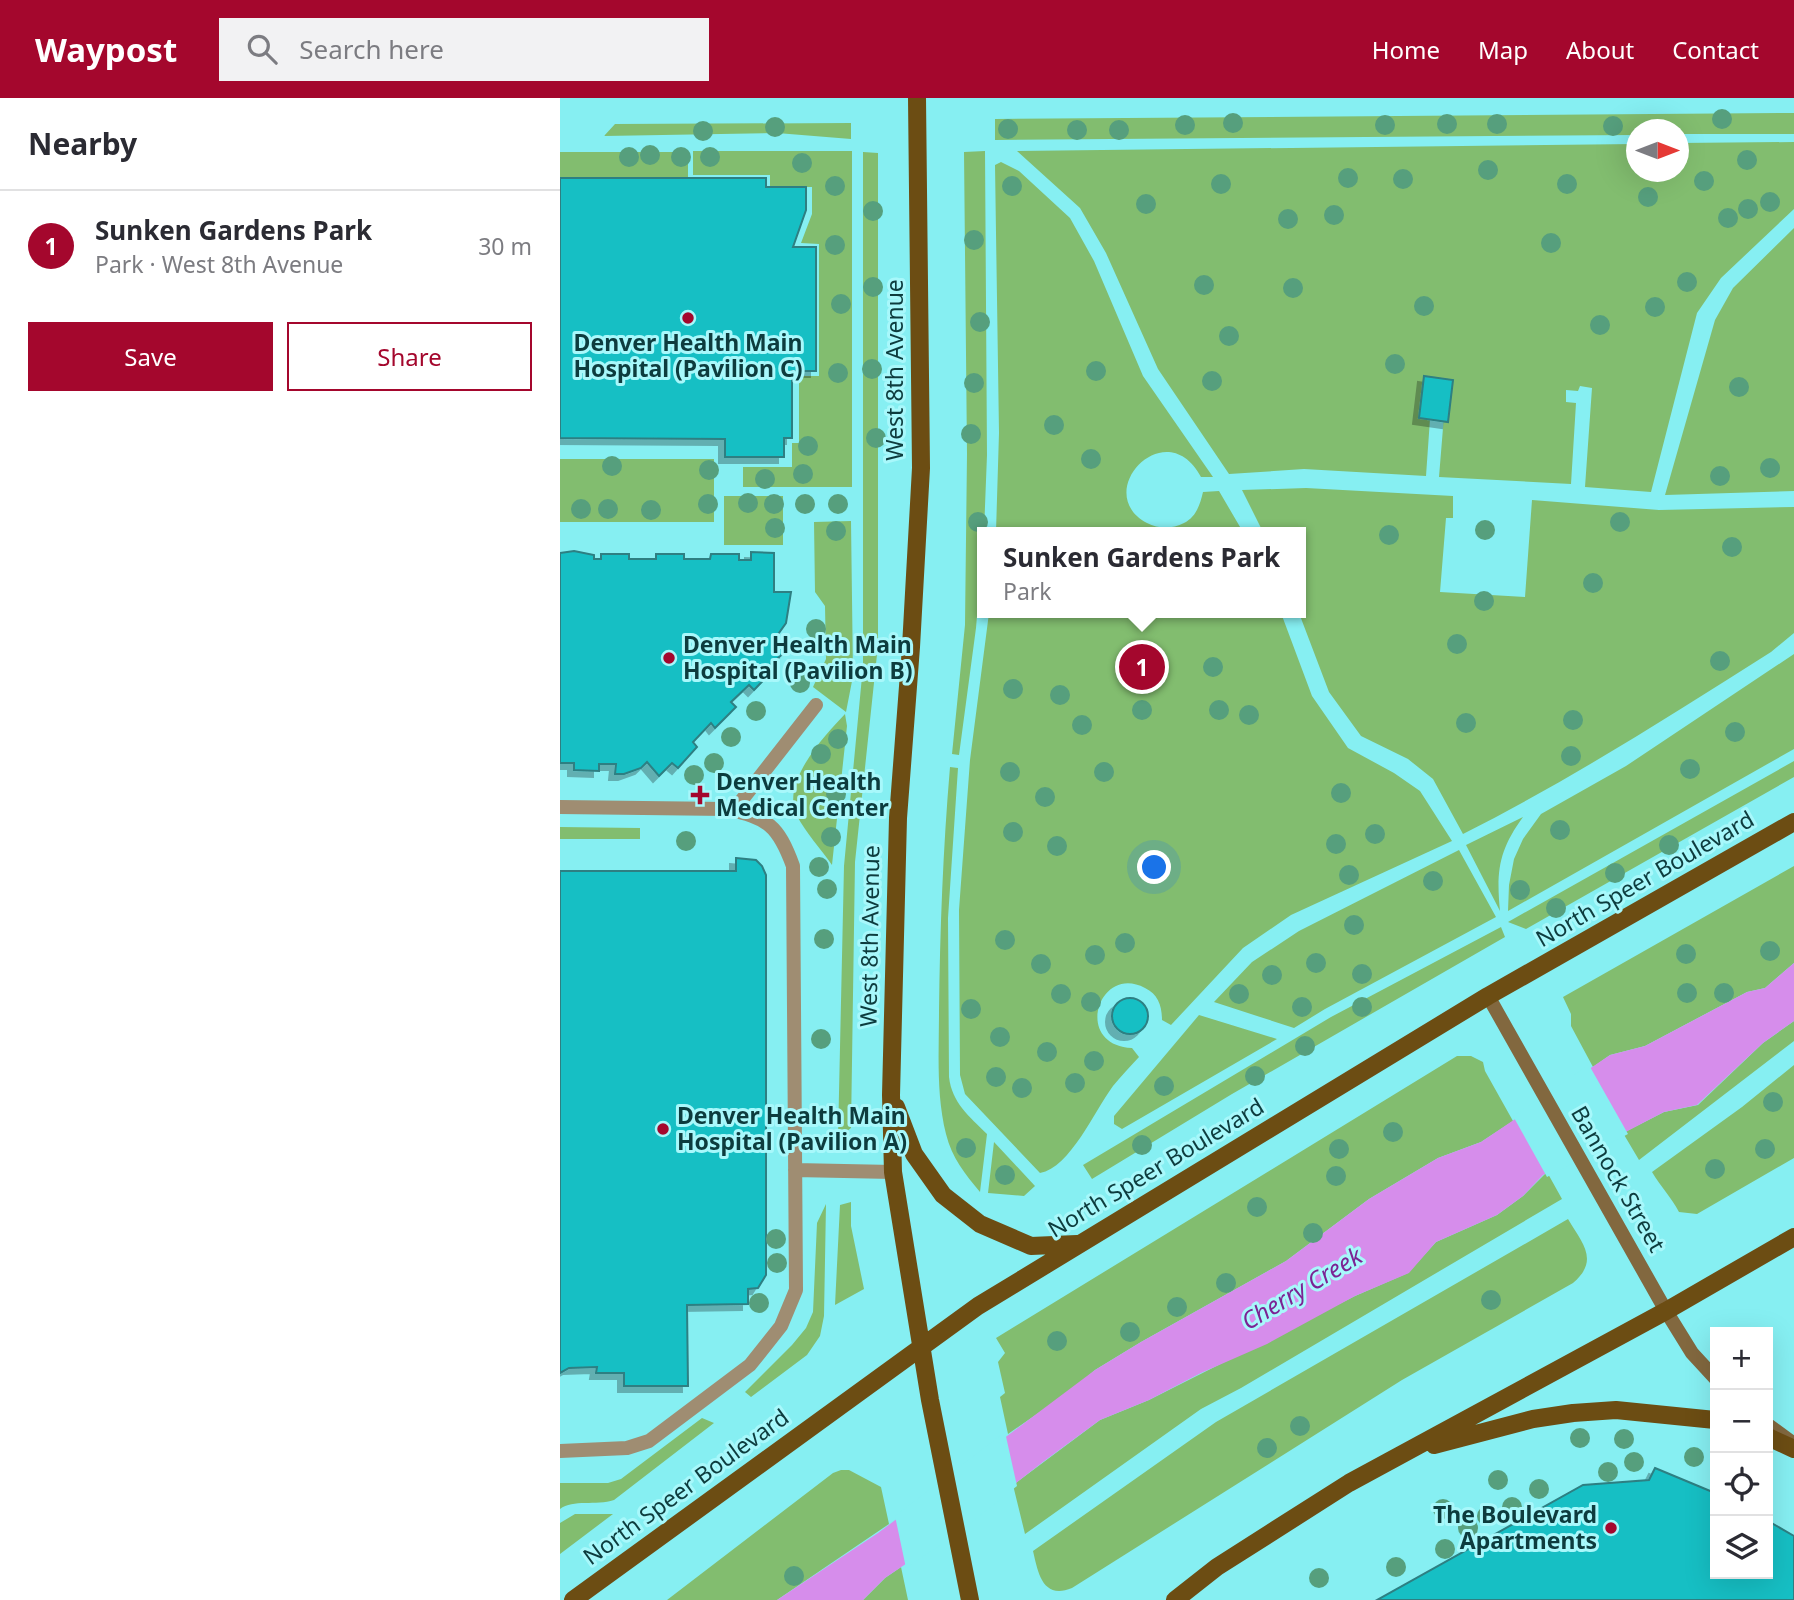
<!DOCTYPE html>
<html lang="en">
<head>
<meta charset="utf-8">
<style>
	:root { --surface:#fff; --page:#f2f2f3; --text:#2b2b33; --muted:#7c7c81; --line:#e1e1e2; --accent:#a4072d }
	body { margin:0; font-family:"Noto Sans",sans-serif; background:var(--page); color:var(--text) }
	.controls { position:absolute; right:21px; bottom:21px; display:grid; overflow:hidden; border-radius:0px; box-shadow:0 7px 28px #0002 }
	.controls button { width:63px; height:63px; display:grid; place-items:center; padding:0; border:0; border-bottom:2px solid var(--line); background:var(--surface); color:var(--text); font:35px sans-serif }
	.compass { position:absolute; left:1066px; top:21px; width:63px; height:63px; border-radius:50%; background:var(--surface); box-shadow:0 7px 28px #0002; rotate:90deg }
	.you { position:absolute; left:595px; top:770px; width:24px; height:24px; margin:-18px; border:5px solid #fff; border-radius:50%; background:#1a73e8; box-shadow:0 0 0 10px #1a73e833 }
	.badge { display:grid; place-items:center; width:46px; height:46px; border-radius:50%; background:var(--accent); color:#fff; font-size:23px; font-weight:700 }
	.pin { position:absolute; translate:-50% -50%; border:4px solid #fff; box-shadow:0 2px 7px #0006 }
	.popup { position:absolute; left:417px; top:429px; width:329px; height:91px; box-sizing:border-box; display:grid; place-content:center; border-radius:0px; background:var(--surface); filter:drop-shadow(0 2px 5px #0005); font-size:23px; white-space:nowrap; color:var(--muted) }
	.popup b { font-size:26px; color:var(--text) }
	.popup::after { content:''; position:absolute; left:50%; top:100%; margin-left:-14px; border:14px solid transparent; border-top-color:var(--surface) }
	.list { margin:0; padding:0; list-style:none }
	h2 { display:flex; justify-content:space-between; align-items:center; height:91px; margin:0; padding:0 28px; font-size:30px }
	h2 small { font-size:23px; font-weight:400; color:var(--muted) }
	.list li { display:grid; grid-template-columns:46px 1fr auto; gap:21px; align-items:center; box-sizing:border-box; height:112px; padding:0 28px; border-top:2px solid var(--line) }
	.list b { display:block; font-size:26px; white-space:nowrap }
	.list p { margin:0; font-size:23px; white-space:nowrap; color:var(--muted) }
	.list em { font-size:23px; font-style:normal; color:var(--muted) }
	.actions { display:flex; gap:14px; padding:21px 28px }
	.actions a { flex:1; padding:16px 0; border:2px solid var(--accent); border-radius:0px; text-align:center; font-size:24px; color:var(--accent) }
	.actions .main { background:var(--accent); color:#fff }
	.icon { flex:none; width:38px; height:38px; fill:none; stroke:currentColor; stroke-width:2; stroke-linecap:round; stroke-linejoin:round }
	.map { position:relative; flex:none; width:1234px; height:1502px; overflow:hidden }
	header { display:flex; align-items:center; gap:42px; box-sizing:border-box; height:98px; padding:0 35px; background:var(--accent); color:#fff }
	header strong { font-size:33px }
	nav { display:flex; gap:38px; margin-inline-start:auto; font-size:24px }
	.search { width:490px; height:63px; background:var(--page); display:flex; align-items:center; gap:18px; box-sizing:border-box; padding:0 24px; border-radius:0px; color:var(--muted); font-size:26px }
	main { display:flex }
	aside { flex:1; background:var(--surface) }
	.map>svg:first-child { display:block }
	.green { fill:#82bd6f }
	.water { fill:#d68deb }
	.pier { fill:#86eff2 }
	.building { fill:#17bfc4; stroke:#2d7f82; stroke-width:2; filter:url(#shadow) }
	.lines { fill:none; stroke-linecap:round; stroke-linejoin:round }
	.lane { stroke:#9f8d72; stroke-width:14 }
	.secondary { stroke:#82683f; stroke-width:14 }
	.primary { stroke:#6c4d13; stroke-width:18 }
	.tree { fill:#569f7d }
	.poi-dot { fill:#a4072d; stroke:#a8f8fb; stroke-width:2.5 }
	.labels { text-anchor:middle; stroke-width:6; stroke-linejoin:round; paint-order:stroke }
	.poi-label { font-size:23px; font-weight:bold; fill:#0d3c3e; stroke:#a8f8fb; text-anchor:start }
	.street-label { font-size:23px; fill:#0d3c3e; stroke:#a8f8fb }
	.water-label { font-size:24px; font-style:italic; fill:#7c2393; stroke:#a8f8fb }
</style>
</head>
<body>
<header>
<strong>Waypost</strong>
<div class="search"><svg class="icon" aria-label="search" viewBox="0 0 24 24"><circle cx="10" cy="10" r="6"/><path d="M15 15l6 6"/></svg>Search here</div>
<nav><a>Home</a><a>Map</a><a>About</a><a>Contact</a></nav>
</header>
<main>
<aside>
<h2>Nearby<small></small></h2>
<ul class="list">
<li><span class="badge">1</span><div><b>Sunken Gardens Park</b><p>Park · West 8th Avenue</p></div><em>30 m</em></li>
</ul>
<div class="actions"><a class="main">Save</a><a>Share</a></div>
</aside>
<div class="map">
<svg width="1234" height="1502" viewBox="0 0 1234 1502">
	<defs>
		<filter id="shadow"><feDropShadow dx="-6" dy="6" stdDeviation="0" flood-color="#0004"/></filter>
	</defs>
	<rect width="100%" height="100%" fill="#86eff2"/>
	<path class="green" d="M1234,15V36H1119L1118,32H1076V37L435,42V21Z
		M291,25V41L217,35L44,38L55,26Z
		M1234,44V111L1161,180L1137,215L1091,394L1025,389L1032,290L1020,288L1018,293L1006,292V304L1016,305L1011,386L879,379L887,281L865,278L859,320L870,321L866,378L744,371L669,376L598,271L546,155L520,110L457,53L1076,46V74H1118L1119,45Z
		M133,53H292V389H183V369H232V345H239V278H259V146L241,145L252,116V89H210V77H133Z
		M425,53L427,357L424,434L416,530L399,657L392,656L405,527L407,356L404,54Z
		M0,54H128V79H0Z
		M303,54L318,55V547L295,764L291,1030L278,1040L284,768L303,568Z
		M441,64L459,73L510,120L534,163L583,278L653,379H641C606,313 530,395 587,425C599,431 612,431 624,425C636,419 640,407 643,394L659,393L683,434H436L439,335L435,67Z
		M1234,130V393L1105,397L1155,222L1173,190Z
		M0,361H154V424H0Z
		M746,390L893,398V420H886L880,494L965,499L972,402L1099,412L1234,409V535L1211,554C1110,618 1010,682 903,736L873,681L848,661L801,638L769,594L739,515H741V434H703L682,392Z
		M164,398H223V447H164Z
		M291,423L293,578L286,614L253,589L266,561L265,508L255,494L254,424Z
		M429,515H721L752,598L788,650L834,675L860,693L892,743L731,817L683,850L611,927L602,922C602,908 598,896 585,890C539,865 512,947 572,950L579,959C570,969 561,978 553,988C535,1012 510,1070 480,1075L405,996L400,977L399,812L410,662Z
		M1234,556V651L948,813L949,787L954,761L963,741L981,716L1066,668Z
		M285,616L287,628L272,767C261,751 246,735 237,718C220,685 264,638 285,616Z
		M1234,663V679L966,831L948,824Z
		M390,669L398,670L388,820L389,979C392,1005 409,1018 427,1036L420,1094C405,1076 392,1060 386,1036C376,996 379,953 379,914C380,831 383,751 390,669Z
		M963,719C939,752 936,773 940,813L906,747Z
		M0,729L80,730V741H0Z
		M899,752L936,819L765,911L734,930L654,904L692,864L739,833Z
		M1234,768V865L1205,890L1187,894L1085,948L1050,957L1033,969L1011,928V916L1003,899Z
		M941,829L945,839L672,996L532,1081L523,1067L771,919Z
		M639,917L717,941L562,1031L554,1026V1018Z
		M1234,923V943L1079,1062L1063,1035L1104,1014L1138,1007L1203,945Z
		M897,958H911L923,964L925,973L953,1023L921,1044L878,1060L809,1101L726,1163L581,1244L535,1272L509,1294L448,1336L440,1299L445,1295L438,1264L445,1255L436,1240Z
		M1234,967V1060L1137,1116L1119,1114C1111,1099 1101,1089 1092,1074L1182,1009Z
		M434,1044L475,1088L464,1098L428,1095Z
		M987,1074L1002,1101L681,1290L641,1311L465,1436L453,1387L540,1322L589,1302L795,1198L848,1175L876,1144L937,1117L963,1098Z
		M291,1104V1128L304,1191L275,1207L280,1107Z
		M266,1106L264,1218L260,1238L247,1257L191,1299L185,1294L232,1247L246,1230L253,1214L257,1125Z
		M1008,1121C1022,1145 1040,1162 1013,1185L842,1282L512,1490C482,1502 478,1474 473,1453L656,1324Z
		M142,1320L154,1325L54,1402C36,1408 13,1401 0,1411V1385H48L61,1381Z
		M281,1372H289L321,1389L329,1426L217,1502H107L273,1375Z
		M15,1416H53L0,1456V1425Z
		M341,1469L348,1502H303L325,1480Z"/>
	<path class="water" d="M1234,865V923L1203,945L1137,1007L1104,1014L983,1077L963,1098L937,1117L876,1144L849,1175L795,1198L707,1246L641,1275L589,1302L540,1322L483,1364L396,1432L325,1480L303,1502H217L318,1435L535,1272L581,1244L726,1163L809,1101L878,1060L921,1044L1050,957L1085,948L1187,894L1205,890Z"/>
	<path class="pier" d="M1029,967L1068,1036L987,1079L953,1018Z
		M445,1334L457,1388L398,1435L346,1470L335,1418Z"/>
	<path class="building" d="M0,80H206V89H246V112L233,149H256V273H232V340H224V359H165V341L0,340Z
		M864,278L893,282L888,324L859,320Z
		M14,453L34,457V461H41V456H69V461H96V456H124V461H150L151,456H179V462H191V454L214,455V494H231L226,525L214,542L225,554L211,566L215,570L194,592L189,587L171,604L176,609L155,630L151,625L133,644L137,649L118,670L112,665L99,678L87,664L81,670L64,676H55L56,666H39V673L14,672V665H0V455Z
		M176,760L196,762L202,768L206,777V1177L198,1190L188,1191V1206L127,1207L128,1288H64V1275H36L37,1269L9,1270L0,1275V773H176Z
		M552 918a18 18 0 1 1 36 0a18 18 0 1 1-36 0Z
		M1095,1370L1155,1395V1476H1208V1423L1234,1438V1502H817L1023,1387L1089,1382Z"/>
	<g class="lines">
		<path class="lane" d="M0,709L166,711C208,720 218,727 233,768L236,1192L221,1228L190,1267L89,1343L67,1350L0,1353
			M174,712L256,607
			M235,1072L333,1074"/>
		<path class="secondary" d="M928,898L1106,1213L1132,1255L1155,1280
			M1208,1327L1230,1343"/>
		<path class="primary" d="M357,0L361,370L351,549L338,720L331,997L333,1074L370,1302L410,1502
			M336,1009L354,1056L383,1097L420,1126L471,1148L517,1146
			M1208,1339L1234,1351
			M874,1347L973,1321L1013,1315L1056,1312L1155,1322
			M13,1502L418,1208L928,898L1234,724
			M615,1502L657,1469L789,1385L1106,1213L1234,1139"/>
	</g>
	<g class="tree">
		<circle cx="1162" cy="21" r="10"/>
		<circle cx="673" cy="25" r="10"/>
		<circle cx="887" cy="26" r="10"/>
		<circle cx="937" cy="26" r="10"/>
		<circle cx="625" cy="27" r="10"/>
		<circle cx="825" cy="27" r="10"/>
		<circle cx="1053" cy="28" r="10"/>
		<circle cx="215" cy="29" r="10"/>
		<circle cx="448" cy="31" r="10"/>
		<circle cx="517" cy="32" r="10"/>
		<circle cx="559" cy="32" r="10"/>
		<circle cx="143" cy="33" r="10"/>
		<circle cx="90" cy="57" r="10"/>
		<circle cx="69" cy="59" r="10"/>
		<circle cx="121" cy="59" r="10"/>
		<circle cx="150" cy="59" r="10"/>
		<circle cx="1187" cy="62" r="10"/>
		<circle cx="242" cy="65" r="10"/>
		<circle cx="928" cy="72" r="10"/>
		<circle cx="788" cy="80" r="10"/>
		<circle cx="843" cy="81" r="10"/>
		<circle cx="1144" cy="83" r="10"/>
		<circle cx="661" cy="86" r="10"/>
		<circle cx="1007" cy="86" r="10"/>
		<circle cx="275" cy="88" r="10"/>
		<circle cx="452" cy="88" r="10"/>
		<circle cx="1088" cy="99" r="10"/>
		<circle cx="1210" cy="104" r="10"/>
		<circle cx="586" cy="106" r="10"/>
		<circle cx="1188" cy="111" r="10"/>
		<circle cx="313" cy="113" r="10"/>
		<circle cx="774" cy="117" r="10"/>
		<circle cx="1168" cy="120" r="10"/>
		<circle cx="728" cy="121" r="10"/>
		<circle cx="414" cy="142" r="10"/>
		<circle cx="991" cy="145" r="10"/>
		<circle cx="275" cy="147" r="10"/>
		<circle cx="1127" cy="184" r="10"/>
		<circle cx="644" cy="187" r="10"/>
		<circle cx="313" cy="189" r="10"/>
		<circle cx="733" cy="190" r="10"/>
		<circle cx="281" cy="206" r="10"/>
		<circle cx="864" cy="208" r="10"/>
		<circle cx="1095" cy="209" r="10"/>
		<circle cx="420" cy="224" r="10"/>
		<circle cx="1040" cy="227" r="10"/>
		<circle cx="669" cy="238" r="10"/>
		<circle cx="835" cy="266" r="10"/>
		<circle cx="312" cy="271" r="10"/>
		<circle cx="536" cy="273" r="10"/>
		<circle cx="278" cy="275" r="10"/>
		<circle cx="652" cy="283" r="10"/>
		<circle cx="414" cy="285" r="10"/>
		<circle cx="1179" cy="289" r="10"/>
		<circle cx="494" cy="327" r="10"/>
		<circle cx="411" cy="336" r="10"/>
		<circle cx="316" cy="340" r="10"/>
		<circle cx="248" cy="348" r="10"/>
		<circle cx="531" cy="361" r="10"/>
		<circle cx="52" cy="368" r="10"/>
		<circle cx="1210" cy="370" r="10"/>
		<circle cx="149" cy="372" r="10"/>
		<circle cx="243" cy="376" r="10"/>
		<circle cx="1160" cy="378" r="10"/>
		<circle cx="205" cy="381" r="10"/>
		<circle cx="188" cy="405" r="10"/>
		<circle cx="148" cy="406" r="10"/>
		<circle cx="214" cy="406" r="10"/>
		<circle cx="245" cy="406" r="10"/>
		<circle cx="278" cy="406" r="10"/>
		<circle cx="21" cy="411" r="10"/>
		<circle cx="48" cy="411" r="10"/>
		<circle cx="91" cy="412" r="10"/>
		<circle cx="418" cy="424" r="10"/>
		<circle cx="1060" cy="424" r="10"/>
		<circle cx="215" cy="430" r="10"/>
		<circle cx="925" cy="432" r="10"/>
		<circle cx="276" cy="433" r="10"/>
		<circle cx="829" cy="437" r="10"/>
		<circle cx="1172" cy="449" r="10"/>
		<circle cx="1033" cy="485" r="10"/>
		<circle cx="924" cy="503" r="10"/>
		<circle cx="256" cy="531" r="10"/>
		<circle cx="897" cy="546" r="10"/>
		<circle cx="1160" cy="563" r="10"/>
		<circle cx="653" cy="569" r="10"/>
		<circle cx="240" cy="585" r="10"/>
		<circle cx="453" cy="591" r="10"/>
		<circle cx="500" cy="597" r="10"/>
		<circle cx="582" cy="612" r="10"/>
		<circle cx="659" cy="612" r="10"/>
		<circle cx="196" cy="613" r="10"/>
		<circle cx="689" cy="617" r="10"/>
		<circle cx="1013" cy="622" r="10"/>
		<circle cx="906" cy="625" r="10"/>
		<circle cx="522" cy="627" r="10"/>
		<circle cx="1175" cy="634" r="10"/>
		<circle cx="171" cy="639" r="10"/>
		<circle cx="278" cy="641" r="10"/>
		<circle cx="261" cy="656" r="10"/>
		<circle cx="1011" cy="658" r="10"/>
		<circle cx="154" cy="665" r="10"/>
		<circle cx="1130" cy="671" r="10"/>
		<circle cx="450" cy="674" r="10"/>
		<circle cx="544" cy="674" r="10"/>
		<circle cx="134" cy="677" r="10"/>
		<circle cx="781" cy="695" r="10"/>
		<circle cx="276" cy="696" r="10"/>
		<circle cx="485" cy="699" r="10"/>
		<circle cx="1000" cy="732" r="10"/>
		<circle cx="453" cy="734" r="10"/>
		<circle cx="815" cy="736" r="10"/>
		<circle cx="271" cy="739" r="10"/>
		<circle cx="126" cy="743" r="10"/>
		<circle cx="776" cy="746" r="10"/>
		<circle cx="1109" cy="747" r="10"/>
		<circle cx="497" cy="748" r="10"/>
		<circle cx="259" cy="769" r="10"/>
		<circle cx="1055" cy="775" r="10"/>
		<circle cx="789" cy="777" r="10"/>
		<circle cx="873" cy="783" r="10"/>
		<circle cx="267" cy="791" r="10"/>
		<circle cx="960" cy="792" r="10"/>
		<circle cx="996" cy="810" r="10"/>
		<circle cx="794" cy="827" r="10"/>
		<circle cx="264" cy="841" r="10"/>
		<circle cx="445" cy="842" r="10"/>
		<circle cx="565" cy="845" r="10"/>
		<circle cx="1210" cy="853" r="10"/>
		<circle cx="1126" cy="856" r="10"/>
		<circle cx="535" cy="857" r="10"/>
		<circle cx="756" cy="865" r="10"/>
		<circle cx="481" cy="866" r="10"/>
		<circle cx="802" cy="876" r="10"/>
		<circle cx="712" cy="877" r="10"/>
		<circle cx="1127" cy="895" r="10"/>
		<circle cx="1164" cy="895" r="10"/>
		<circle cx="501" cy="896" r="10"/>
		<circle cx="679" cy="896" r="10"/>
		<circle cx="531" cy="904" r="10"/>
		<circle cx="742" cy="909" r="10"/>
		<circle cx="802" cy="909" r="10"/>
		<circle cx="411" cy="911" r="10"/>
		<circle cx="440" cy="939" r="10"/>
		<circle cx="261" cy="941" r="10"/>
		<circle cx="745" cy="948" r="10"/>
		<circle cx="487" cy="954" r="10"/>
		<circle cx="534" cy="963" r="10"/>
		<circle cx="695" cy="978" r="10"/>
		<circle cx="436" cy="979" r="10"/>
		<circle cx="515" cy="985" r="10"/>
		<circle cx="604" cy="988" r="10"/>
		<circle cx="462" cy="990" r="10"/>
		<circle cx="1213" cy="1004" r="10"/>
		<circle cx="833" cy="1034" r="10"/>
		<circle cx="582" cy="1047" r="10"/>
		<circle cx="406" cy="1050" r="10"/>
		<circle cx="779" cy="1051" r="10"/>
		<circle cx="1205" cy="1051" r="10"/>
		<circle cx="1155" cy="1071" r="10"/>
		<circle cx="445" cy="1077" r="10"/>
		<circle cx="776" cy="1078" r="10"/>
		<circle cx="697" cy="1109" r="10"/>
		<circle cx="753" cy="1135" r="10"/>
		<circle cx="216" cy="1141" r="10"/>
		<circle cx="217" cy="1165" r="10"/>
		<circle cx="666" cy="1185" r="10"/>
		<circle cx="931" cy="1202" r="10"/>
		<circle cx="199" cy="1205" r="10"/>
		<circle cx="617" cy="1209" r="10"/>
		<circle cx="570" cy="1234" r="10"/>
		<circle cx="497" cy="1243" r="10"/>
		<circle cx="740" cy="1328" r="10"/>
		<circle cx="1020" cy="1340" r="10"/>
		<circle cx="1064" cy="1341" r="10"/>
		<circle cx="707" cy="1350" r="10"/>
		<circle cx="1134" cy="1359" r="10"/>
		<circle cx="1074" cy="1364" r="10"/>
		<circle cx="1048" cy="1374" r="10"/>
		<circle cx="938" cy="1382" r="10"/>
		<circle cx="979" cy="1391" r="10"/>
		<circle cx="952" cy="1409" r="10"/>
		<circle cx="883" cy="1411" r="10"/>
		<circle cx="927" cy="1418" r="10"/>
		<circle cx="908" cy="1430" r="10"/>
		<circle cx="885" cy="1451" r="10"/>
		<circle cx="836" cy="1469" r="10"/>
		<circle cx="234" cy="1478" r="10"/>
		<circle cx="759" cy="1480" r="10"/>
	</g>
	<g class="poi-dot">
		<circle cx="128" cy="220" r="7"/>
		<circle cx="109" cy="560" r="7"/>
		<path d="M136.5 686.5h7v7h7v7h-7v7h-7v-7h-7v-7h7z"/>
		<circle cx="103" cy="1031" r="7"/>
		<circle cx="1051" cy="1430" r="7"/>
	</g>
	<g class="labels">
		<g class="poi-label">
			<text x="128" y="253" text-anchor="middle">Denver Health Main<tspan x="128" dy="26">Hospital (Pavilion C)</tspan></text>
			<text x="123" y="555">Denver Health Main<tspan x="123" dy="26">Hospital (Pavilion B)</tspan></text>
			<text x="156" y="692">Denver Health<tspan x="156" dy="26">Medical Center</tspan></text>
			<text x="117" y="1026">Denver Health Main<tspan x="117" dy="26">Hospital (Pavilion A)</tspan></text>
			<text x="1037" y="1425" text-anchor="end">The Boulevard<tspan x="1037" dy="26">Apartments</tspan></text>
		</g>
		<g class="street-label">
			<text transform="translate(335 272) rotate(-90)" y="8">West 8th Avenue</text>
			<text transform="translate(1085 781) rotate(-30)" y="8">North Speer Boulevard</text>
			<text transform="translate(310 838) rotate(-89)" y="8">West 8th Avenue</text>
			<text transform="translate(596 1070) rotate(-31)" y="8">North Speer Boulevard</text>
			<text transform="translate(1058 1081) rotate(60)" y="8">Bannock Street</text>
			<text transform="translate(126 1389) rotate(-36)" y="8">North Speer Boulevard</text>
		</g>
		<g class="water-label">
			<text transform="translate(742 1191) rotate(-31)" y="8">Cherry Creek</text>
		</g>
	</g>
</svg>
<div class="controls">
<button>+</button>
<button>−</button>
<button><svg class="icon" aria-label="locate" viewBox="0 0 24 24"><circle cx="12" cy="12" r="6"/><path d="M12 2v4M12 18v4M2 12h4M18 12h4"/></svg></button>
<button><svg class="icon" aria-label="layers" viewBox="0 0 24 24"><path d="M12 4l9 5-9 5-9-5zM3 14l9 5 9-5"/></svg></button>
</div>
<svg class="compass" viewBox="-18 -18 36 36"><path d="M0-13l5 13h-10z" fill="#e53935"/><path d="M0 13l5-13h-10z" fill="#7c7c81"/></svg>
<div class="you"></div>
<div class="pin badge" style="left:582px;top:569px">1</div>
<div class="popup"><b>Sunken Gardens Park</b>Park</div>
</div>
</main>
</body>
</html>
